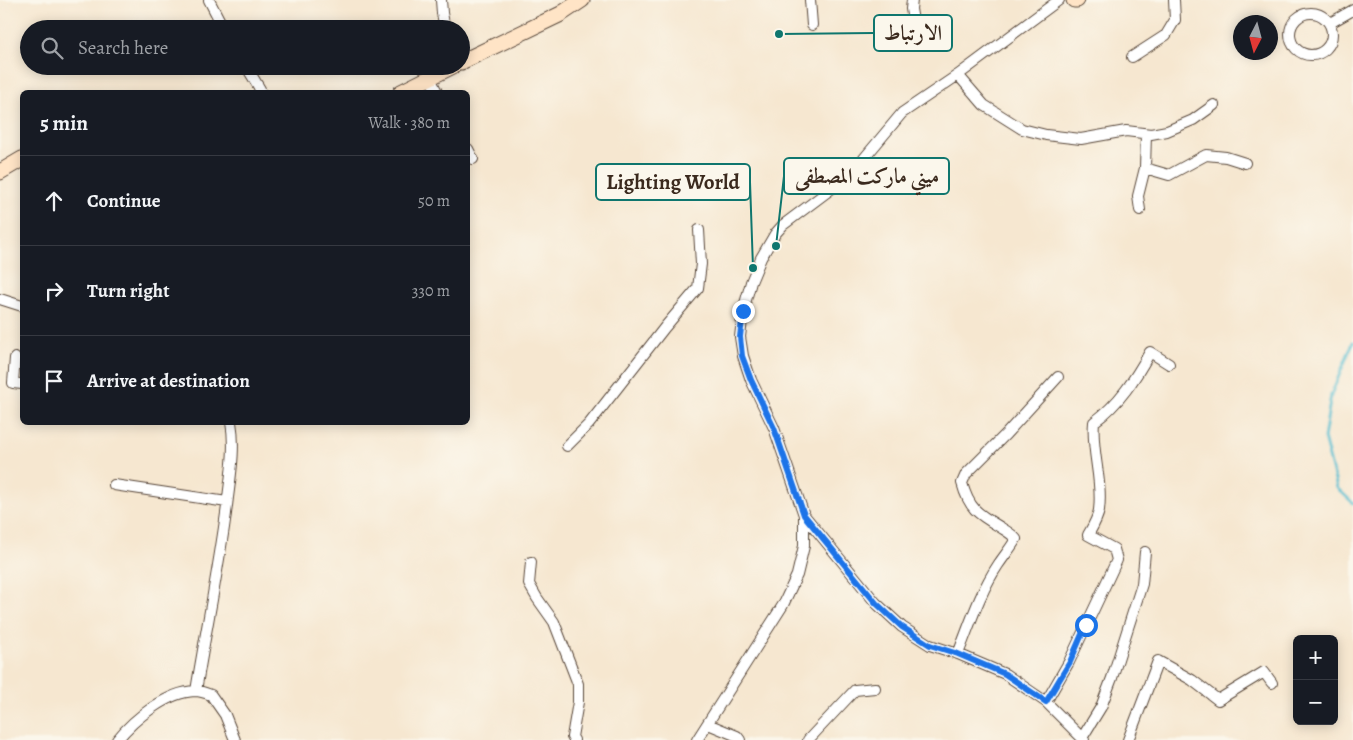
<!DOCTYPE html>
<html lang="en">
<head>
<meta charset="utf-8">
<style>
	:root { --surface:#171b24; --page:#242831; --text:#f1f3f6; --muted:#9ea1a6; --line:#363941 }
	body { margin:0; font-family:Alegreya,Amiri,serif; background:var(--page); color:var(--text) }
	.controls { position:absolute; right:15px; bottom:15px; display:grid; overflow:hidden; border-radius:8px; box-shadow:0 2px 12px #0003 }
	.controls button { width:45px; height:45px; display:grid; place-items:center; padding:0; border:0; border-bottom:1px solid var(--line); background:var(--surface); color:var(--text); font:25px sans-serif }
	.compass { position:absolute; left:1233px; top:15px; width:45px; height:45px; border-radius:50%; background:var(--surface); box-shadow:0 2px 12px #0003; rotate:186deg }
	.stop { position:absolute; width:15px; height:15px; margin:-11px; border:4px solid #1a73e8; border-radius:50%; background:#fff }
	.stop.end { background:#1a73e8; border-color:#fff; box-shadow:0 1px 5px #0008 }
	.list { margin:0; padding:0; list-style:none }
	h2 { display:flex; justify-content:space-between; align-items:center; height:65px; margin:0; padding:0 20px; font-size:21px }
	h2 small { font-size:16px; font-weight:400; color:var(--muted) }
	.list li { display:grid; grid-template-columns:32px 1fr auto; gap:15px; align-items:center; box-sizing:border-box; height:90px; padding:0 20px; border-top:1px solid var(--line) }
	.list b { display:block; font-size:19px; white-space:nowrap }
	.list em { font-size:16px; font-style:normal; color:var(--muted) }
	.icon { flex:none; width:28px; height:28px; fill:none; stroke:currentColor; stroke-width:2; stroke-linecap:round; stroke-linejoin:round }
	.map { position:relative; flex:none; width:1353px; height:740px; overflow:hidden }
	.search { position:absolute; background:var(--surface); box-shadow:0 2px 12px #0003; left:20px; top:20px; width:450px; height:55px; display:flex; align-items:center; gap:12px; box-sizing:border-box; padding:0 18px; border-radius:28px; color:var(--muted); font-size:19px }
	.panel { position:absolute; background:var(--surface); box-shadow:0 2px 12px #0003; left:20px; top:90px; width:450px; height:335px; border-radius:8px }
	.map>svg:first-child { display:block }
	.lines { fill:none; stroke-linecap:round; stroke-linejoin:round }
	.stream { stroke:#52bcce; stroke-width:3 }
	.minor-casing { stroke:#574639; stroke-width:12 }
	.secondary-casing { stroke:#574639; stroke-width:17 }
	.minor { stroke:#fff; stroke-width:10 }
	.secondary { stroke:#ffe4c6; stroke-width:15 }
	.route { stroke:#1a73e8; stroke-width:6 }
	.leader { fill:none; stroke:#0f766e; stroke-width:2 }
	.callout-dot { fill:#0f766e; stroke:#fbf7ec; stroke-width:2 }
	.callout { fill:#fbf7ec; stroke:#0f766e; stroke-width:2 }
	.callout-label { font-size:21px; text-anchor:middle; font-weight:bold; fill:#3b2a1e }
</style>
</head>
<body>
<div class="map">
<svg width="1353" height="740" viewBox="0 0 1353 740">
	<rect width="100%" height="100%" fill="#fbf7ec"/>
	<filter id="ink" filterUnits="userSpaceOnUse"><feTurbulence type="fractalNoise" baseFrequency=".02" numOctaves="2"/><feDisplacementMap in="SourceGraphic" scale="10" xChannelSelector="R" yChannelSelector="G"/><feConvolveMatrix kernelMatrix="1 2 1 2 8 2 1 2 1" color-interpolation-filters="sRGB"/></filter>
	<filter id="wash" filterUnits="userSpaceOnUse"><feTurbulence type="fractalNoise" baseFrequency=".0096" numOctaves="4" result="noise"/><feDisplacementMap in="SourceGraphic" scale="20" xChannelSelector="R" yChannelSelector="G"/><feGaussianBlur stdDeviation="1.12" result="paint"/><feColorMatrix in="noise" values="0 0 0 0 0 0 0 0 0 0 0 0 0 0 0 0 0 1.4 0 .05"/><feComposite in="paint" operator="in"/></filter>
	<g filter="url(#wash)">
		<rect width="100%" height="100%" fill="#f6e7d0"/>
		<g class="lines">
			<path class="stream" d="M1353,342L1331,395L1324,438L1337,488L1353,503"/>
		</g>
	</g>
	<g filter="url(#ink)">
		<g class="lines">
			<g class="minor-casing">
				<path id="minor" d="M209,0L224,29
					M441,0L442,13L445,29
					M810,0L812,25
					M912,0L911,9L915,32
					M1059,0L958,75L902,113L851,174L783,225L775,234L761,258L751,282L743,311L740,337L743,356L751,380L774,428L804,515L876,603L902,627L930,645L958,654L1005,674L1046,702L1084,740
					M1290 34a21 21 0 1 1 42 0a21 21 0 1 1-42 0Z
					M1330,23L1353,10
					M1132,57L1166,35L1175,20L1174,0
					M246,66L260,89L259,92
					M958,75L984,105L1022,129L1046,135L1081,139L1126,131L1151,134L1167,131L1193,120L1214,105
					M430,78L437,92
					M468,149L473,159
					M1145,168L1169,175L1206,155L1226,157L1245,163
					M1140,210L1138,196L1145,168L1146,134
					M0,299L22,306
					M15,358L13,383L22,384
					M567,446L589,424L665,327L698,288L701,264L699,230
					M114,485L227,502
					M531,562L529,584L537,598L554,622L578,684V702L572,737L574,740
					M958,654C970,624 980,592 998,565C1004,556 1010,549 1016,539C1011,533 1006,531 1000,527C978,514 969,509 962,483L966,474L1006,434L1058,377
					M196,691C206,629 219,568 227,506C230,479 236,449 231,422
					M1046,702L1069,662L1117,560L1114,549L1088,535C1092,528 1098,518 1099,510C1103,480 1091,451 1094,422C1119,404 1135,379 1150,352L1169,364
					M708,724L737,736L740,740
					M1082,738L1101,707L1112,678L1142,584L1145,552
					M117,740C134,719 167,692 195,691C200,691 206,693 211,695L225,715L235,740
					M697,740L783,605L797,575L804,546V515
					M808,740L855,690L875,688
					M1128,740L1158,661L1192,680L1218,700L1264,672L1272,683"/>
			</g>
			<g class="secondary-casing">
				<path id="secondary" d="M1074,0H1077
					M461,62L561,14L582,0
					M401,92L453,66
					M0,172L22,159"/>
			</g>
			<use href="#minor" class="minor"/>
			<use href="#secondary" class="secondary"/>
		</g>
	</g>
	<g class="lines" filter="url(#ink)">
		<path class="route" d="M743,311L740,337L742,356L751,380L774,428L804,515L876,603L902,627L930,645L958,654L1005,674L1046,702L1070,662L1086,625"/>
	</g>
	<path class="leader" d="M779 34L874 33M776 246L784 176M753 268L750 182"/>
	<g class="callout-dot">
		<circle cx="779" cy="34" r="5"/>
		<circle cx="776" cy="246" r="5"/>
		<circle cx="753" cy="268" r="5"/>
	</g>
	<g class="callout">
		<rect x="874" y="15" width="78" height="36" rx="5"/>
		<rect x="784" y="158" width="165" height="36" rx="5"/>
		<rect x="596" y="164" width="154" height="36" rx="5"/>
	</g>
	<g class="callout-label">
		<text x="913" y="40">الارتباط</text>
		<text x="867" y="183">ميني ماركت المصطفى</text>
		<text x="673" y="189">Lighting World</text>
	</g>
</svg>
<div class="controls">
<button>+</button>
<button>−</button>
</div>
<svg class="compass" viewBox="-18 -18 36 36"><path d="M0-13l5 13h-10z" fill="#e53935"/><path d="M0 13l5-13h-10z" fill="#9ea1a6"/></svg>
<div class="stop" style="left:1086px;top:625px"></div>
<div class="stop end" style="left:743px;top:311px"></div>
<div class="search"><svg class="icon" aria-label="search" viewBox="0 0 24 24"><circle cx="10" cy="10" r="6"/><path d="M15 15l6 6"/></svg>Search here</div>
<section class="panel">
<h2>5 min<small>Walk · 380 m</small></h2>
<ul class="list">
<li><svg class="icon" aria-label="ahead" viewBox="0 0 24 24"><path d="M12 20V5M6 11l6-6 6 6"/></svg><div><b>Continue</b></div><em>50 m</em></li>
<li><svg class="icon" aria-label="right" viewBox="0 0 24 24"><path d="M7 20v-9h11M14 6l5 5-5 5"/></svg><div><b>Turn right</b></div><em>330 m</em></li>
<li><svg class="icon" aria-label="arrive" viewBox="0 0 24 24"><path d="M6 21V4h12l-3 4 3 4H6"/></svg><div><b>Arrive at destination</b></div></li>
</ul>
</section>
</div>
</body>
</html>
